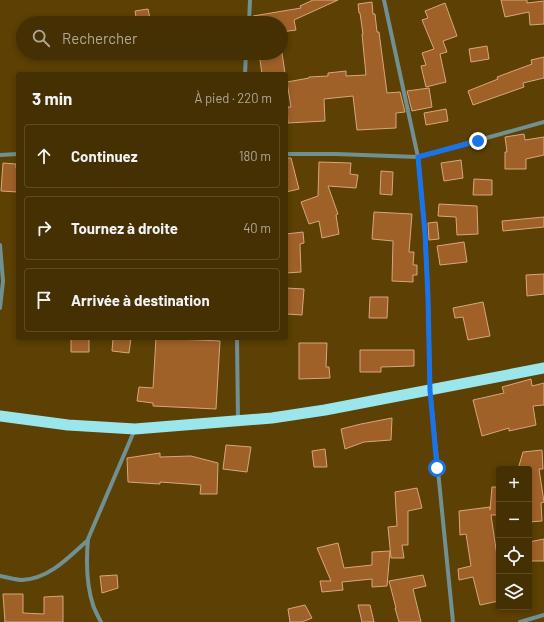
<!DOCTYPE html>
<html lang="fr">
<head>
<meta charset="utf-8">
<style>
	:root { --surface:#453003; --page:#4f3c12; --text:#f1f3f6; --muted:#b0a99a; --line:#5d4b25 }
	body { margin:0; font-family:Barlow,sans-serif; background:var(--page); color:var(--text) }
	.controls { position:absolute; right:12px; bottom:12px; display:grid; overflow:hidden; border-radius:4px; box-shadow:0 2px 6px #0003 }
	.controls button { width:36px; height:36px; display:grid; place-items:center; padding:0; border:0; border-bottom:1px solid var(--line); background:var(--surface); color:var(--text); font:20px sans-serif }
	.stop { position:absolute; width:12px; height:12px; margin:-9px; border:3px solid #1a73e8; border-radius:50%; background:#fff }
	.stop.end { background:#1a73e8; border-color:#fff; box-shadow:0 1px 4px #0008 }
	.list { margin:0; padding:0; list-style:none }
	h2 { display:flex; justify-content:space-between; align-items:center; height:52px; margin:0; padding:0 16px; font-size:17px }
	h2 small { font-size:13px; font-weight:400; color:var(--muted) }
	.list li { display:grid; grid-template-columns:26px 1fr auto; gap:12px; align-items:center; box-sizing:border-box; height:64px; margin:0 8px 8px; padding:0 8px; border:1px solid var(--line); border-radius:4px }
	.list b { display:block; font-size:15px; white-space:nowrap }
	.list em { font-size:13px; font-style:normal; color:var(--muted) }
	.icon { flex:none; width:22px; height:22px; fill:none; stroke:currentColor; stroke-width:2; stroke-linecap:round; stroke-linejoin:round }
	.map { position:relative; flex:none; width:544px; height:622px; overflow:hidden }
	.search { position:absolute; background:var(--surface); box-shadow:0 2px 6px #0003; left:16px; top:16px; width:272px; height:44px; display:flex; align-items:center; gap:10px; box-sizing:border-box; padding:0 14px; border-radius:22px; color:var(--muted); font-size:15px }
	.panel { position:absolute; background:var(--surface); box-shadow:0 2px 6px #0003; left:16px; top:72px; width:272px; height:268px; border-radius:4px }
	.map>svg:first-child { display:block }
	.building { fill:#9f6128; stroke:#d8a67f }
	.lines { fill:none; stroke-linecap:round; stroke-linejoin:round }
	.minor { stroke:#709091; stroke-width:4 }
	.trunk { stroke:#9be6ea; stroke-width:11 }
	.route { stroke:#1a73e8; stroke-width:5 }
</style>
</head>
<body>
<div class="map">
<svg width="544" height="622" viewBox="0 0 544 622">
	<rect width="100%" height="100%" fill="#5c4004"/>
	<path class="building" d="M313,0H338L294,20L296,30L281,32V23H252L253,16L301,8L300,6Z
		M501,0H527V3L544,1V24L530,25L529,12L505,17Z
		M372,2L373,14H375L377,32H379L387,93L400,92L405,112L396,113V128L357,130L353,96L324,99L325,121L288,123L287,107H291L287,82L309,78V77L328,76V73L346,71V76L366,75L362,34H363L360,13H359L358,4Z
		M445,3L457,36L443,41L447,52L440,54L446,82L426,87L421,66L426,65L422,53L434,49L422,20L428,18L425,11Z
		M148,9L151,23H137L135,11Z
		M487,46L489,59L471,62L469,49Z
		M259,53H282L285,73L277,74H262Z
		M544,57V78L523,83L524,87L473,105L468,91L498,79L497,77L532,64L531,60Z
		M429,88L432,107L412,111L407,91Z
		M446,109L448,121L426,125L424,113Z
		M524,134L525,140L544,137V155L526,159V169H505V152H507L505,137Z
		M286,158H291L299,189L286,192Z
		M461,160L463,178L444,181L441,163Z
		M319,162L351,163L350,174L358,175L356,188L328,186L338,214L336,215L339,234L322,238L319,221L309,224L301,202L318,196Z
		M3,163L16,164V168H18V192L1,191Z
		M381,171L393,172L392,195L380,194Z
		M474,179L492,180V195H473Z
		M439,204L477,206L478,234L457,235L456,217L438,216Z
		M374,212L412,214L409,252H414L413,265H417V275H413V282L392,281L393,241L372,239Z
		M544,217V227L503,231L502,221Z
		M437,222L439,239L429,240L428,223Z
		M303,232L304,243L300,244L301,272L286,273V234Z
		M464,242L467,262L440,265L437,246Z
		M544,274V294L527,296L526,275Z
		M286,288L304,289L302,315L286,314Z
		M370,297H388L387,318H369Z
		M483,302L490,336L468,340L463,317L455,318L453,308Z
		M71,338H89V352H71Z
		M113,338H131L129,353L112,351Z
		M156,338L220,341L216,409L153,406V403L137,401L139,387L153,388Z
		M299,343H327L326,367H329L330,378L299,379Z
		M360,350H414V366L381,367V372H360Z
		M531,379L532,386L544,383V405L533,406L536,425L509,431V428L482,436L473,400L504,393L502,387Z
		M392,418L391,440L364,442L345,449L341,429L361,424Z
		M226,445L251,447L247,472L223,469Z
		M325,449L327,467H314L312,451Z
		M542,450L543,469H539L544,502L541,503L542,521L529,522V469H518L523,452Z
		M160,453V457L191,456L218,463L217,494H200L201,485L160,482V484L128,482L127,458Z
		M492,487H499V515H491L498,563H499V601L480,605L473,577L459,580L458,569L471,566L466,534L460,535L459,511L490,507V510Z
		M417,488L422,508L408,511V545H402L404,558H391L388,527L397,526L395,492Z
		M544,539V561H529V542Z
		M338,543L344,568L372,565V552L390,551L387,586L372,587V579L342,582L343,590L322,592L320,581H331L317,548Z
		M117,575L118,588L102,593L100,576Z
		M423,575L426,586L413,589L421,622H399L395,608H396L389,581Z
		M3,594H23V613L44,614V597L63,596V622H5Z
		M305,605L312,618L302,622H290L288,609Z
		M358,605H370L374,622H362Z"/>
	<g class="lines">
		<path class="minor" d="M384,0L418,157L425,233L428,297L430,390L453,622
			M249,23L250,0
			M245,74L246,53
			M286,154H336L418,157L544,122
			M0,155L18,154
			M0,245L3,281L0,308
			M237,338L238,419
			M0,576C7,577 15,580 22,580C49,579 69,557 88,540
			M101,622C98,616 95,611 93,605C86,583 86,561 88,539L135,429
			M520,622L544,615"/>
		<path class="trunk" d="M0,416L68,425L135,429L272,418L325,410L544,368"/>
	</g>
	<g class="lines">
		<path class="route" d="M437,468L430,390L428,297L425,233L418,157L478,141"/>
	</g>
</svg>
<div class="controls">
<button>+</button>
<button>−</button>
<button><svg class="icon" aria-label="locate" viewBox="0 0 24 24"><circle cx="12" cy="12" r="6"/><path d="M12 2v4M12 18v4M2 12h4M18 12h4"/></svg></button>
<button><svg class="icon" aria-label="layers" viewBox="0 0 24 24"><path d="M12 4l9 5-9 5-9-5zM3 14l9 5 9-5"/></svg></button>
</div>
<div class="stop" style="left:437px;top:468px"></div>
<div class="stop end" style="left:478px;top:141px"></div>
<div class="search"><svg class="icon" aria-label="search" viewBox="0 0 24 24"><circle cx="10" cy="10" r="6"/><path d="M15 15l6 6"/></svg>Rechercher</div>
<section class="panel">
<h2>3 min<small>À pied · 220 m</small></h2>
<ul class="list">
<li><svg class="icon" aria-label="ahead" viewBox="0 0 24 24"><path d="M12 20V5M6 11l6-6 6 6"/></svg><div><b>Continuez</b></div><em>180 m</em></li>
<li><svg class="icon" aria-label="right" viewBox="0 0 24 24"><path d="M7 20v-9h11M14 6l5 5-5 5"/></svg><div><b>Tournez à droite</b></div><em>40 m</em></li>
<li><svg class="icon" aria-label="arrive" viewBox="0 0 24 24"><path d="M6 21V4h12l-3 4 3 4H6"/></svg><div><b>Arrivée à destination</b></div></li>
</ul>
</section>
</div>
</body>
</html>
